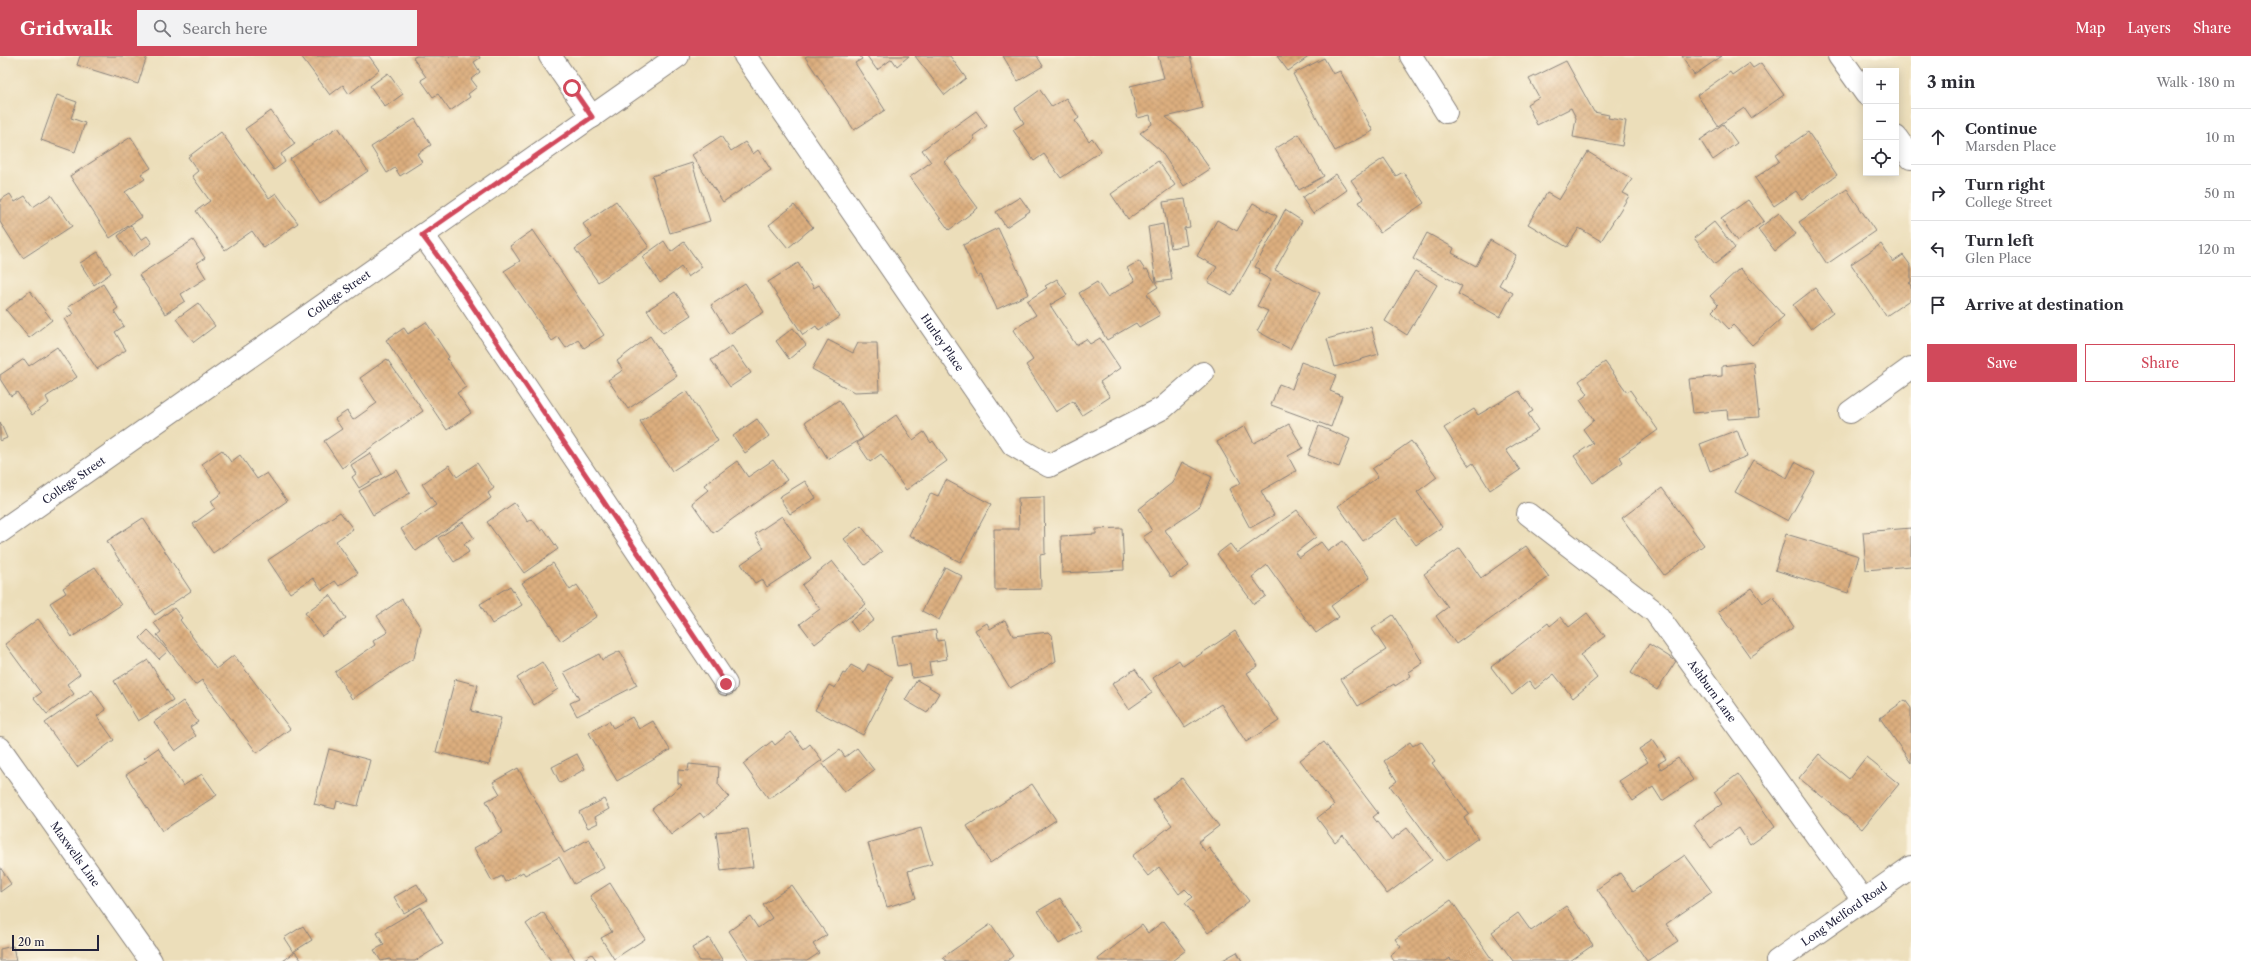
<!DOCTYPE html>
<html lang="en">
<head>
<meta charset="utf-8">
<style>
	:root { --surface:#fff; --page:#f2f2f3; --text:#2b2b33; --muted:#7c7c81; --line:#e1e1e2; --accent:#d1495b }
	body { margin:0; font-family:"Libre Caslon Text",serif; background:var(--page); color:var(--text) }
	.controls { position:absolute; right:12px; top:12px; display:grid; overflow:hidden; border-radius:0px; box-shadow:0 2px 10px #0003 }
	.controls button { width:36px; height:36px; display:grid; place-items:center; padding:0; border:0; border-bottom:1px solid var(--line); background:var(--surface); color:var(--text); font:20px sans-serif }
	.scale { position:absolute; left:12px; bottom:10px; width:87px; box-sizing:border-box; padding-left:4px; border:2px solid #22223b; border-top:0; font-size:11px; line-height:14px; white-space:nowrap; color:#22223b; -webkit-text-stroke:3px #fcf5e5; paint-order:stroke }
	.stop { position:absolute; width:12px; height:12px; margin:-9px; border:3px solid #d1495b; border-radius:50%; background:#fff }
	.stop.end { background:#d1495b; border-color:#fff; box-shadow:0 1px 4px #0008 }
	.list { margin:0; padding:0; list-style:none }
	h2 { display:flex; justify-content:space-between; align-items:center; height:52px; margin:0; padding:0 16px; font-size:17px }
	h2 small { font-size:13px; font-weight:400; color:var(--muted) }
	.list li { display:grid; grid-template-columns:26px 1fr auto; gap:12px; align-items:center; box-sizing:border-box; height:56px; padding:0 16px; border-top:1px solid var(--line) }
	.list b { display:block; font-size:15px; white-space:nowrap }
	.list p { margin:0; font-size:13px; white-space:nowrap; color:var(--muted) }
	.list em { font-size:13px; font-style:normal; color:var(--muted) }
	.actions { display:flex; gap:8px; padding:12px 16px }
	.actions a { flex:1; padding:9px 0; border:1px solid var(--accent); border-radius:0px; text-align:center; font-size:14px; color:var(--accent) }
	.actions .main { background:var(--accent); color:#fff }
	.icon { flex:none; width:22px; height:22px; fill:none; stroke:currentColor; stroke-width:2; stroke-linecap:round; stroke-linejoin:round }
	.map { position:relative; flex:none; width:1911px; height:905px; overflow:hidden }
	header { display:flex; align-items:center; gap:24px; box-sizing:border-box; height:56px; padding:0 20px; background:var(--accent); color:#fff }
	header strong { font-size:19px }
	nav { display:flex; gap:22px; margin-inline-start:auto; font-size:14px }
	.search { width:280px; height:36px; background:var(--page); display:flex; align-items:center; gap:10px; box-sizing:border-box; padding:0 14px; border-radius:0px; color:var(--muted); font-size:15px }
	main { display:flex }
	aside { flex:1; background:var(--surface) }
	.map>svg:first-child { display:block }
	.building { fill:url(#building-cross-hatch) }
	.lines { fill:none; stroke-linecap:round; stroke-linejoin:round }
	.minor-casing { stroke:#87807a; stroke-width:24 }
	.tertiary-casing { stroke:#87807a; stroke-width:24 }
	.secondary-casing { stroke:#87807a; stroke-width:24 }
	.minor { stroke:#fff; stroke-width:22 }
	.tertiary { stroke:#fff; stroke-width:22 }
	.secondary { stroke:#fff; stroke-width:22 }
	.route { stroke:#d1495b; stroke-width:5 }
	.labels { text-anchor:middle; stroke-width:3.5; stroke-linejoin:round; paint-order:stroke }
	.street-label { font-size:11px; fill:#22223b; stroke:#fcf5e5 }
</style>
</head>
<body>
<header>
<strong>Gridwalk</strong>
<div class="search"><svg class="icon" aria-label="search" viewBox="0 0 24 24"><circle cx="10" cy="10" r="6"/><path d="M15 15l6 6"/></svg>Search here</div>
<nav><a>Map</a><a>Layers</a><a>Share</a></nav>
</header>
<main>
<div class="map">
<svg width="1911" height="905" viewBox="0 0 1911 905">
	<defs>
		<pattern id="building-cross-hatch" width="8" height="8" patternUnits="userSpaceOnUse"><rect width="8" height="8" fill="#dcae7e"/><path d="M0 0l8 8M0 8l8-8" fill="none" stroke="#bc956e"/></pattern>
	</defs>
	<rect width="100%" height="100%" fill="#fcf5e5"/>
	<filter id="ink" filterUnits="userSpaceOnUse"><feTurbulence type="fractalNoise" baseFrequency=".025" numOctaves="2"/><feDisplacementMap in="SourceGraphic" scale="8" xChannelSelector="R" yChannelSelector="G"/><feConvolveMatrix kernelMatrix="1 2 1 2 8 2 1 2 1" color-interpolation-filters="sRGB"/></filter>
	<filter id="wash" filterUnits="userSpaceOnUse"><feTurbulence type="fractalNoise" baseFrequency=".012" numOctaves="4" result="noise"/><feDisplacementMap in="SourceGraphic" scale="16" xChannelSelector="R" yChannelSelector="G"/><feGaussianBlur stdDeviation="0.9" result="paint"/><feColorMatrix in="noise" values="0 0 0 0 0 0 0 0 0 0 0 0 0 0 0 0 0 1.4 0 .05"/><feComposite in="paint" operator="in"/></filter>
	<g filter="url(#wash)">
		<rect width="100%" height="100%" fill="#ecdeba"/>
		<g id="blocks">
			<path class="building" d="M80,0H147L138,28L77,9Z
				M301,0H369L379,14L349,38L343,29L330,39Z
				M416,0H479L480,2L474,6L480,16L471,23L477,31L468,38L470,41L450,55L438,38L433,41L421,24L426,21L413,2Z
				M807,0H860L862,3L855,7L885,54L854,74L805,1Z
				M867,0H909L897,10L892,3L877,14Z
				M915,0H950L966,22L945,39Z
				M1003,0H1037L1043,10L1018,25Z
				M1158,0H1190L1203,52L1166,61L1184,76L1210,113L1184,130L1160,94L1140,77L1152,68L1150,59L1138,62L1130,30L1164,22Z
				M1277,0H1310L1288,15Z
				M1682,0H1722L1694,19Z
				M1324,2L1333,18L1340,15L1373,75L1335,95L1293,18Z
				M1566,5L1594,56L1609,59L1608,62L1626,65L1622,90L1573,81L1576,62L1571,52L1537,69L1527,48L1539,41L1529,23Z
				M1749,7L1753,12L1761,7L1784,39L1751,62L1744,52L1718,70L1697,39L1730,16L1732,19Z
				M388,17L403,38L385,51L370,30Z
				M1040,34L1052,51L1066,42L1079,62L1075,65L1089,85L1092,82L1101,95L1061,122L1044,98L1034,105L1013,74L1024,67L1015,52Z
				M57,39L77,46L71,62L85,67L75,96L41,84Z
				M271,55L295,88L281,98L285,106L274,114L245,73Z
				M976,55L987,70L973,80L975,83L944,106L978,152L949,174L910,121L931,106L922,94Z
				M415,63L431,89L417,98L422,106L400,120L395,112L387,117L371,91Z
				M1723,68L1737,87L1713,104L1700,84Z
				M338,71L368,115L320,148L290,103Z
				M221,76L269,142L276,137L298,167L264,192L252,175L225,194L196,155L210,145L192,120L198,115L188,101Z
				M1808,76L1837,119L1802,143L1796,135L1774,150L1755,122L1779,105L1775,99Z
				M1299,78L1324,120L1299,134L1275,93Z
				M721,80L731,95L745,86L753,98L758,94L771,114L723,146L692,99Z
				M131,81L151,112L141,118L145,123L125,136L142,161L110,182L70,120Z
				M1588,96L1632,123L1623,137L1629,140L1601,185L1579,172L1567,191L1528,168L1547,137L1559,144Z
				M1384,102L1396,120L1403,116L1424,147L1380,177L1359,146L1364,143L1351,124Z
				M1158,105L1175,129L1128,163L1111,138Z
				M692,107L710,165L670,177L652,120Z
				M1336,118L1347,134L1313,158L1302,142Z
				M1847,133L1875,175L1827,208L1799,166Z
				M10,138L15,146L25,140L33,151L51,139L72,170L23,202L0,166V144Z
				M1020,141L1030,155L1006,171L996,156Z
				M1185,143L1190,171L1184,172L1187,189L1171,192L1163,146Z
				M1748,144L1764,165L1737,185L1721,163Z
				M616,145L649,191L598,226L575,193L592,181L583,168Z
				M1253,147L1277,160L1232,239L1208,226L1217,211L1197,200L1217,164L1237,175Z
				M794,149L813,171L788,192L769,169Z
				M1285,154L1302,165L1275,214L1320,237L1290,293L1257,275L1268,255L1257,250L1271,224L1258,217L1260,213L1255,211Z
				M1779,157L1796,178L1775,195L1758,173Z
				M1714,166L1735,192L1715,208L1694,182Z
				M1163,168L1172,224L1156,226L1148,171Z
				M131,169L141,184L147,180L152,187L132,201L118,180Z
				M998,172L1029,238L997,253L981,219L978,221L963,189Z
				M533,174L604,279L584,292L578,284L566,292L558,281L552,285L504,215L520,205L510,190Z
				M1427,177L1454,192L1452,197L1476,210L1490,184L1516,199L1499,229L1513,237L1500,261L1458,238L1462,230L1413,203Z
				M193,184L205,202L197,207L206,222L181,238L185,245L165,258L139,219Z
				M664,185L671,196L684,186L702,211L688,221L681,211L660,227L642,201Z
				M1881,188L1893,206L1903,199L1911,210V226L1909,227L1911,230V243L1886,260L1851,208Z
				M98,196L111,217L94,229L80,207Z
				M1139,205L1145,214L1147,213L1158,231L1147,238L1160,259L1139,271L1136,267L1107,284L1079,237L1097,226L1107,241L1135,225L1127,212Z
				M798,207L814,232L819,229L840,261L819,275L816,270L803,279L768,226Z
				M1740,212L1784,260L1752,289L1733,269L1729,273L1712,255L1718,249L1710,240Z
				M1415,215L1437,229L1407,279L1385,265Z
				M1057,223L1067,239L1050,249L1076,289L1086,283L1090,288L1100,282L1120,312L1100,326L1110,341L1082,359L1073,345L1056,356L1026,309L1033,304L1013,274L1036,259L1027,245L1047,232L1045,230Z
				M745,227L764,256L729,278L711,249Z
				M103,228L118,252L114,255L124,270L115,276L126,294L97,313L64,263L73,258L68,251Z
				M1815,232L1833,256L1811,273L1793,249Z
				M30,235L52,264L29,282L6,254Z
				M675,236L691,259L663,277L647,254Z
				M198,247L215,270L194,286L176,263Z
				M426,266L449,301L447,303L466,331L457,337L471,357L447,374L386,284L404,272L408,278Z
				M1371,271L1379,298L1335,311L1327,283Z
				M793,272L806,289L789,303L776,285Z
				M650,280L677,320L628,353L608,324L623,314L617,305Z
				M828,284L853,297L858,287H877L879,335L854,336L812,313Z
				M732,290L751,317L730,331L711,304Z
				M57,291L77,321L46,341L49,347L32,359L17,336L11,340L0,323V319L24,303L29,310Z
				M387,303L423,355L342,412L324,385L342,373L335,363L347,355L353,364L377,347L360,322Z
				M1301,306L1336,319L1330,335L1342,340L1331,371L1271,349L1279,328L1292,333Z
				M1605,306L1627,336L1630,334L1658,374L1620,401L1623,406L1593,427L1574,400L1593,387L1583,373L1594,364L1580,344L1588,338L1579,325Z
				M1753,306L1759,361L1728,363L1727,354L1693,357L1689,323L1722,320V310Z
				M687,335L718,385L672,415L640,365Z
				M1519,335L1533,355L1528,358L1538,374L1506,394L1520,414L1490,434L1473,407L1469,410L1444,372L1474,353L1478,359Z
				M839,344L863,382L828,403L805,366Z
				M896,359L913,384L924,376L931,387L933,385L947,405L906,434L881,398L870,406L857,387Z
				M757,363L769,380L745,397L733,380Z
				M0,366L7,382L0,385Z
				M1289,368L1303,392L1288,400L1296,415L1261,435L1274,459L1250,472L1229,433L1241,427L1217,386L1245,370L1254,387Z
				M1319,370L1350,383L1339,411L1308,399Z
				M1737,374L1747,400L1710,415L1700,388Z
				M1411,385L1437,421L1417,436L1442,471L1416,489L1396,462L1363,485L1338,450L1378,421L1372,413Z
				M222,394L231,406L240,399L257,423L267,417L287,445L213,497L193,468L215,452L211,445L222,437L202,408Z
				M370,397L382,418L359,432L352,421L356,418L351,409Z
				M773,404L787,424L713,477L692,447L708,434L704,429L737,405L748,421Z
				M1753,404L1787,422L1795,406L1815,417L1788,465L1735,436Z
				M1182,406L1212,421L1199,451L1165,474L1189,510L1171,522L1143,481L1152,475L1139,453L1172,427Z
				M477,407L494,432L488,437L491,442L416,495L401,473L436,449L422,428L449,409L457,421Z
				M397,414L410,437L373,459L359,435Z
				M946,424L991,448L960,506L909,479L931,437L938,440Z
				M805,425L816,442L790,458L779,441Z
				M1662,432L1704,489L1664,519L1622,462Z
				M1044,441L1045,498L1040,499L1041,533L995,534L994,473H1019L1018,442Z
				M514,447L528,466L532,463L541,475L544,473L558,493L524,517L487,466Z
				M1297,454L1316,481L1295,497L1299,502L1321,486L1328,495L1343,485L1370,522L1331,550L1339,561L1316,577L1267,509L1252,521L1266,540L1254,548L1217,498L1230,488L1237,497Z
				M340,456L353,473L336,485L358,517L339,530L335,525L322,534L313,522L290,537L268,504Z
				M782,460L811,502L767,531L762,523L755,527L741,508L764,492L755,478Z
				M143,462L191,535L155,559L107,485Z
				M463,466L474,482L464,488L469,496L454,506L438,482Z
				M861,470L882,496L865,509L844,483Z
				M1122,472L1124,514L1062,517L1061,480L1096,478V473Z
				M1911,472V510L1866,514L1863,476Z
				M1786,478L1859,500L1848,537L1775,514Z
				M1526,490L1549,521L1456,588L1436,560L1448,551L1424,518L1460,492L1481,522Z
				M832,505L866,548L815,588L800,568L820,553L802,529Z
				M553,507L570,534L577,529L597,560L561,585L522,527Z
				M95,511L121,549L72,581L50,547L66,537L63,532Z
				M945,511L962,520L939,564L922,555Z
				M510,530L522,549L492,568L480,548Z
				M1752,532L1763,547L1773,540L1794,571L1750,601L1718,556Z
				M330,539L346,562L322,580L305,557Z
				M402,543L421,572L414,602L352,643L335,616L375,589L373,585L388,576L377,560Z
				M174,552L182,562L180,564L216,613L234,599L290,673L257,697L202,624L195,629L157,579L161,576L154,567Z
				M866,553L874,564L858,576L850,565Z
				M1587,557L1605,580L1580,599L1597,622L1573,642L1554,618L1535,633L1529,625L1512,639L1491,611L1548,567L1550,570L1561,561L1569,571Z
				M1393,559L1423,607L1409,616L1411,620L1395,630L1394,628L1358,650L1341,623L1386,594L1372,573Z
				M38,563L80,618L67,628L74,638L47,658L34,642L41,637L5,588Z
				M1005,564L1013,580L1049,576L1052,579L1056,605L1010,632L975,574L987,567L990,573Z
				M148,574L168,595L159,603L140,582Z
				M936,574L937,585L944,584L947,603L929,606L931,619L912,622L910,608L897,610L892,581Z
				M1235,575L1258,610L1247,617L1279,665L1246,686L1221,648L1185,671L1153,622L1179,604L1183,610Z
				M1649,588L1676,605L1657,634L1631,617Z
				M620,595L637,629L577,660L570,647L579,643L564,616L599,598L602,604Z
				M148,604L173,644L138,665L114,625Z
				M542,606L558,633L534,649L517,622Z
				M868,608L893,621L863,679L815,654L829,629L835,632L843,617L845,618L851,609L864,616Z
				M1135,613L1152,637L1129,653L1112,628Z
				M455,623L478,629L471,655L501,662L489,709L436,696Z
				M917,624L939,637L927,657L905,644Z
				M92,634L106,654L97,660L114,684L77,711L45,667Z
				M1905,644L1911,652V707L1880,662Z
				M183,645L198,666L190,671L196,680L175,695L154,666Z
				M632,661L639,673L653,665L670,694L617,725L589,677L609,665L613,672Z
				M791,676L804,693L810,688L822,704L769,743L743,708L772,685L775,689Z
				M1653,684L1666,703L1658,708L1661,713L1678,702L1693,724L1662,745L1653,731L1633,745L1619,725L1648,706L1639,693Z
				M1421,685L1435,705L1432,707L1469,758L1464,762L1478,782L1446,805L1390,730L1397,725L1384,705L1410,686L1413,690Z
				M1324,686L1378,757L1373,761L1391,784L1407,772L1432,804L1387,838L1343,779L1335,786L1317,762L1334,749L1300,704Z
				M158,692L183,730L202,718L217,739L162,775L126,719L147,705L144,702Z
				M857,692L874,714L844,736L822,707L840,694L845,701Z
				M329,693L370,704L358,750L337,745L335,753L314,748Z
				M577,698L585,713L560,727L552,711Z
				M1819,698L1849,723L1866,701L1899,728L1862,773L1799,722Z
				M689,708L719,711L718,728L729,741L704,762L700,757L671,779L652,753L682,729L678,727V714L688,715Z
				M518,712L564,797L589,783L604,812L574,828L559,801L525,819L523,816L505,826L502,820L492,825L474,792L503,776L486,745L500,738L493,726Z
				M1738,718L1775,771L1750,789L1739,772L1711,792L1694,768L1722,748L1714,736Z
				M1182,722L1219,770L1198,786L1205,795L1209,792L1249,845L1208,877L1185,847L1193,841L1185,833L1179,838L1159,811L1148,820L1132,800L1172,769L1153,744Z
				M1032,728L1056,764L990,807L967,770Z
				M604,743L609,753L595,761L598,767L588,772L579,756Z
				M921,772L932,808L908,815L916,842L887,851L868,787Z
				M748,773L753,811L721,815L716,776Z
				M1685,799L1712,836L1666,868L1678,885L1647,905L1597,833L1620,817L1633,835Z
				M0,811L11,828L0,836Z
				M610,827L645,883L614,903L601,882L612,876L590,840Z
				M417,828L427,844L404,857L394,841Z
				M792,829L827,879L813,888L819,897L807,905H749L729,875L750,860L758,872L772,862L763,849Z
				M1060,842L1081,875L1059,888L1038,855Z
				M1451,844L1493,905H1451L1450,902L1446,905H1394L1390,899L1401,891L1395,883Z
				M1566,850L1593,889L1570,905H1513L1492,876L1518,857L1531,875Z
				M421,851L443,888L415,905H391L390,903L381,905L374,894L384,889L377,877Z
				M543,856L576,905H551L526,868Z
				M1164,865L1186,894L1172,905H1099L1098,903L1142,869L1148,877Z
				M991,868L1013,900L1007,905H946L943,901Z
				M303,870L312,884L293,896L284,882Z
				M709,882L723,905H700L692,892Z
				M13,890L16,905H0V893Z
				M295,896L302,905H283Z
				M1237,896L1242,905H1221Z
				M592,898L597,905H581Z"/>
		</g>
	</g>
	<g filter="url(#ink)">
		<use href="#blocks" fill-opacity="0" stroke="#87807a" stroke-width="1"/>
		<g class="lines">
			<g class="minor-casing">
				<g id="minor">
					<path d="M550,0L592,61"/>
					<path id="s1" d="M745,0L1013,389L1049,410L1163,352L1203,317"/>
					<path d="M1411,0L1446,56"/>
					<path d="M1839,0L1866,38"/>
					<path d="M1896,81L1911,102"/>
					<path d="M423,179L451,218L726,628"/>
					<path d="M1850,356L1911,312"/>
					<path id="s2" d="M1528,458L1655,556L1863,844"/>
					<path id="s3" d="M1777,905L1911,811"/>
				</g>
			</g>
			<g class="tertiary-casing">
				<g id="tertiary">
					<path id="s4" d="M0,692L151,905"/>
				</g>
			</g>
			<g class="secondary-casing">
				<g id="secondary">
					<path id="s5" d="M0,476L678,0"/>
				</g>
			</g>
			<use href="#minor" class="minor"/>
			<use href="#tertiary" class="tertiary"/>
			<use href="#secondary" class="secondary"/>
		</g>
	</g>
	<g class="lines" filter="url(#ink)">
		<path class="route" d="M572,32L592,61L422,179L451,218L726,628"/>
	</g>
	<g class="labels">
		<g class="street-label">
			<text dy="4" stroke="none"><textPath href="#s5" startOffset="414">College Street</textPath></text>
			<text dy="4" stroke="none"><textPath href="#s1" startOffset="348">Hurley Place</textPath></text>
			<text dy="4" stroke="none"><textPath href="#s5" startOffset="90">College Street</textPath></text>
			<text dy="4" stroke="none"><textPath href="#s2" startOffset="258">Ashburn Lane</textPath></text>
			<text dy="4" stroke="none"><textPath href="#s4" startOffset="130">Maxwells Line</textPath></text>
			<text dy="4" stroke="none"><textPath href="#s3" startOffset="82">Long Melford Road</textPath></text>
		</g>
	</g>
</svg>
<div class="controls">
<button>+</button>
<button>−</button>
<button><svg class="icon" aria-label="locate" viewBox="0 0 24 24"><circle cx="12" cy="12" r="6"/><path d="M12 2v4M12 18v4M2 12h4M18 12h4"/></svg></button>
</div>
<div class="scale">20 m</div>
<div class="stop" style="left:572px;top:32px"></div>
<div class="stop end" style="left:726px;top:628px"></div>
</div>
<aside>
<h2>3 min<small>Walk · 180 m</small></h2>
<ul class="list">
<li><svg class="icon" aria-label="ahead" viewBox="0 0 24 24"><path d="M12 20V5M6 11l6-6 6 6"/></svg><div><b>Continue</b><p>Marsden Place</p></div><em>10 m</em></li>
<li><svg class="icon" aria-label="right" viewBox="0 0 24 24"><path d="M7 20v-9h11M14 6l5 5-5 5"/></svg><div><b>Turn right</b><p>College Street</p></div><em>50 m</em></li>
<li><svg class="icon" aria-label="left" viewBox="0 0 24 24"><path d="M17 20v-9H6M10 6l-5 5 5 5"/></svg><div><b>Turn left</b><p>Glen Place</p></div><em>120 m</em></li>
<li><svg class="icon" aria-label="arrive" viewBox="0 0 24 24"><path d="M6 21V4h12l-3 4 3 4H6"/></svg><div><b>Arrive at destination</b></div></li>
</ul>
<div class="actions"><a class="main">Save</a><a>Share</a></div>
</aside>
</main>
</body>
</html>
